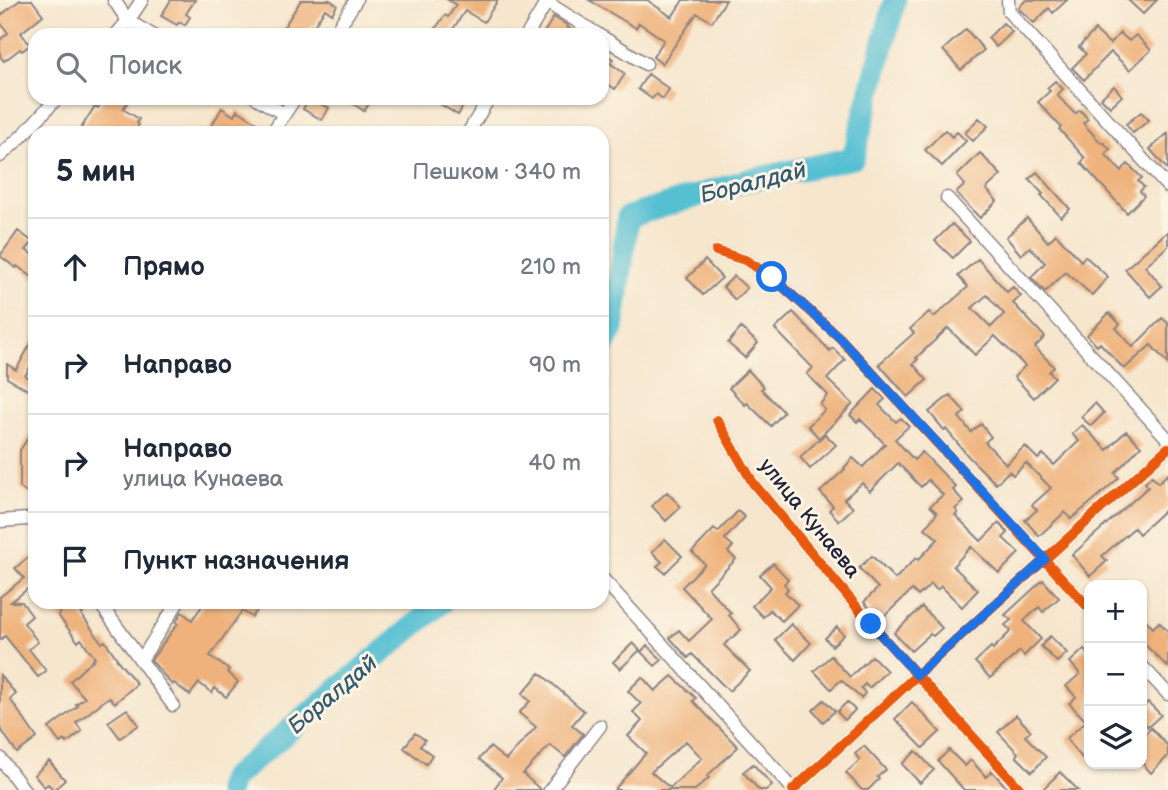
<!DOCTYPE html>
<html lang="ru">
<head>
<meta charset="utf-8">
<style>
	:root { --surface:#fff; --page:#f6f6f7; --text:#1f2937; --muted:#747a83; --line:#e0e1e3 }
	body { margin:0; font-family:"Balsamiq Sans",sans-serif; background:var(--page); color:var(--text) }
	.controls { position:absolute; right:21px; bottom:21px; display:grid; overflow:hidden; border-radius:14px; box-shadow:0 2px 5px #0004 }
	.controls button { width:63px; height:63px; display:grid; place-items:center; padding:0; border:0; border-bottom:2px solid var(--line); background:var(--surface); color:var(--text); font:35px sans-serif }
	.stop { position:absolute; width:21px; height:21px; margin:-16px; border:5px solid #1a73e8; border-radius:50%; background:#fff }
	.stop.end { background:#1a73e8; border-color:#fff; box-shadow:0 2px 7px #0008 }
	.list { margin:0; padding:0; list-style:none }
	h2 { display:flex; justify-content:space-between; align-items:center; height:91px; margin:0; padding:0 28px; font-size:30px }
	h2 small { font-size:23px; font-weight:400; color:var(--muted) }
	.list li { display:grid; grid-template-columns:46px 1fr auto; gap:21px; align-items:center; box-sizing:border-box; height:98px; padding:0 28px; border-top:2px solid var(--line) }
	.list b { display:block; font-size:26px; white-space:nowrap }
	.list p { margin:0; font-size:23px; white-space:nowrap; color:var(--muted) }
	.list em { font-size:23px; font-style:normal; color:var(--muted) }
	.icon { flex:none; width:38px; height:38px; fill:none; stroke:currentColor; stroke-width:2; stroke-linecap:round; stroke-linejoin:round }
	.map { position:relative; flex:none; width:1168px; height:790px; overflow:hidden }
	.search { position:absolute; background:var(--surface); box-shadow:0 2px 5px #0004; left:28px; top:28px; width:581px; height:77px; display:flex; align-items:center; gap:18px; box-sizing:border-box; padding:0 24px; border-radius:21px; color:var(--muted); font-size:26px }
	.panel { position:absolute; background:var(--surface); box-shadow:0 2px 5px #0004; left:28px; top:126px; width:581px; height:483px; border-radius:21px }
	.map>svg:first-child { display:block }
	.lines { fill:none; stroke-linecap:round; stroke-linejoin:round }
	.river { stroke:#56c0d3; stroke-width:23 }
	.building { fill:#efb27b; fill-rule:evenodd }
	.minor-casing { stroke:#8c8484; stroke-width:15 }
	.minor { stroke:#fff; stroke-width:12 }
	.cycleway-casing { stroke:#fcf5e5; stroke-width:15 }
	.cycleway { stroke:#e8590c; stroke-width:10 }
	.route { stroke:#1a73e8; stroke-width:9 }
	.labels { text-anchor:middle; stroke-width:6; stroke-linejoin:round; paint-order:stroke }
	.street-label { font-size:21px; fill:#22223b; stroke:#fcf5e5 }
	.water-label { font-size:23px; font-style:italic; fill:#345970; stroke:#fcf5e5 }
</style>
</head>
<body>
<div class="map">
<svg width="1168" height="790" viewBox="0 0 1168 790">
	<rect width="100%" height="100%" fill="#fcf5e5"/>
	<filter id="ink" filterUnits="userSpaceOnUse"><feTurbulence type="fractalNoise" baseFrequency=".0143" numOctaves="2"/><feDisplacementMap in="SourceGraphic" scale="14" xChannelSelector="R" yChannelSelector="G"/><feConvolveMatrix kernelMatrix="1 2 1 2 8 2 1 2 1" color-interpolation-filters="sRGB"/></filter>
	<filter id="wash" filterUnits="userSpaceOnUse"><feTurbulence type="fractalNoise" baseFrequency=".00686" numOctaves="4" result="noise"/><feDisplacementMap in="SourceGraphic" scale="28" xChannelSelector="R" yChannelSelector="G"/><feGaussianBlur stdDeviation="1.57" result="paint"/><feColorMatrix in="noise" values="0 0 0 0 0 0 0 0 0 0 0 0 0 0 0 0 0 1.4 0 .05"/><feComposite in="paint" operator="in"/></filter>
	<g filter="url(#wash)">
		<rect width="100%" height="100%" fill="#f6e6cd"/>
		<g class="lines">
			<path class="river" d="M602,350L613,329L628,217L745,181L853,158L895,0
				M228,790L231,779L442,602"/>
		</g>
		<g id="blocks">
			<path class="building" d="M20,0H32L43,15L21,33L30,45L22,51L20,49L4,61L0,56V40L8,33L0,22V16Z
				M171,0H195L186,14L190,17L185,25L179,22L177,25L161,16Z
				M301,0H330L337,5L332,14L325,9L314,26L312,25L305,35H279Z
				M448,0H498L484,22L465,11L449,35H431L445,15L448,17L456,5Z
				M589,0H647L672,17L683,0H726L712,22L697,13L662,64L653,57L664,40L639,23L636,28Z
				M1026,0H1067L1053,13L1049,8L1034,23L1018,8Z
				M1128,0H1157L1143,14Z
				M554,17L568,26L567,27L579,35H542Z
				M1003,23L1012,32L996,47L988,38Z
				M966,29L984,50L961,70L943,50Z
				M1095,30L1110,44L1120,33L1129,41L1136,35L1151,50L1130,70L1111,52L1084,80L1072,68L1086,54L1079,47Z
				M602,52L613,59L610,63L625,74L615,89L602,80Z
				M648,74L669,89L663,99L656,94L652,99L638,89Z
				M1055,81L1063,89L1057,95L1075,114L1080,110L1088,119L1083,123L1101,143L1103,142L1110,149L1105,154L1121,171L1128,164L1142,178L1138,181L1144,187L1140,191L1144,196L1127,213L1081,163L1085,158L1059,129L1061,127L1038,102L1050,91L1047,88Z
				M1114,86L1122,96L1110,107L1101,98Z
				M105,98H130L123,109L139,119L137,123L139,125L134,133H78L95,106L98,108Z
				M309,98L329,108L322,120L303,109Z
				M345,98H373L364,111Z
				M444,98H468L458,115L440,104Z
				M222,108L234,116L237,110L256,122L249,133H207Z
				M1141,112L1149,120L1133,133L1126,124Z
				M979,118L988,126L973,141L965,133Z
				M945,130L952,137L957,132L966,141L942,166L925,150Z
				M1168,133V170L1150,149Z
				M980,153L1001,175L986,189L997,201L980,218L956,193L965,185L957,176Z
				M1037,172L1070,209L1061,217L1041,195L1043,194L1029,179Z
				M1027,218L1048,242L1056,234L1081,261L1085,256L1108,277L1092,295L1066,272L1045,292L1031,277L1045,263L1030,247L1021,255L1006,237Z
				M952,224L970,241L953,258L935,241Z
				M18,231L33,242L26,250L35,257V279L17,266L16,268L0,256Z
				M1168,231V246L1145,266L1162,286L1150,297L1125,269Z
				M978,259L1007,292L1013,287L1021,296L1013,303L1045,337L1035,347L1054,367L1049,372L1055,377L1034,398L1014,377L1025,366L995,336L975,355L948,328L916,358L918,359L913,364L927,380L908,397L879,364L914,333L910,329L929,312L934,317L968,287L958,276ZM987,295L1004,314L991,327L972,308Z
				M705,260L722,278L703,295L687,278Z
				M734,276L747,288L735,300L723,287Z
				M793,312L830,351L833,348L845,360L827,379L853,404L819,438L808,426L825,410L820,404L828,395L807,374L813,368L775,329Z
				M1109,313L1120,324L1116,328L1133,347L1162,318L1168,323V364L1151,345L1124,369L1100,343L1097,346L1087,335Z
				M741,328L758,343L745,358L728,343Z
				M35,336V358L25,376L35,381V394L7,378V364L16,370Z
				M748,370L764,387L761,389L784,412L771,426L747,403L745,405L729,388Z
				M875,389L885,399L879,405L896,422L901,418L909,426L895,439L914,460L922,452L956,487L953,490L964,502L955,509L958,513L955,515L981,541L999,523L1008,533L1003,538L1019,553L999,573L971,547L953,566L978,590L962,607L941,586L937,590L931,584L918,596L912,590L880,620L864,602L878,588L859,568L872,556L895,579L916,558L918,560L938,539L925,528L937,513L930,506L943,495L928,480L921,487L898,463L870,491L862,483L844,499L853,508L839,521L829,510L833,506L820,492L845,469L844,468L853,458L863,467L885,444L860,419L857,422L850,415Z
				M950,395L965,412L959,417L971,432L981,424L991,437L985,442L1006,464L1025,446L1038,459L1043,454L1054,465L1079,441L1072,434L1082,425L1107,450L1126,431L1141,446L1115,473L1119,478L1088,505L1071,519L1065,512L1039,536L1025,520L1037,510L1032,505L1051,488L1026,463L1013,475L1009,471L996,484L968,456L946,429L944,430L929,412Z
				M1095,403L1104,413L1091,426L1081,417Z
				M35,428V485L29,494L20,488V450Z
				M825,434L836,445L810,469L800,457Z
				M1168,474V507L1139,534L1134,528L1102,556L1107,561L1090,576L1072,555L1148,487L1145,483L1152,476L1158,483Z
				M667,492L681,507L666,521L652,506Z
				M738,511L745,517L725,539L733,546L728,552L736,559L708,588L731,613L729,615L741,630L724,645L750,671L729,691L692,654L688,658L670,638L679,630L689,641L712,619L682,587L705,564L692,552L714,529L718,532Z
				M665,539L682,556L665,573L657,566L662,562L652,552Z
				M35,552V583L11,602H22L32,616L24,623L38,642L29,649L46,671L38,677L5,636L0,640V597L24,578L15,568Z
				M773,563L788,579L784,584L788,589L785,592L798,605L782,621L770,610L763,617L752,606L771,587L760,575Z
				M1043,580L1059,598L1043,612L1039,607L1024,621L1041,639L1024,656L1020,651L990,678L975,662L991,647L993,649L1011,631L1005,625L1011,620L1005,615Z
				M52,602H84L89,609L81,614L102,643L105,641L118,660H117L137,684L115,703L109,697L76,723L82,731L67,743L64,740L60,743L49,728L78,706L76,704L85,698L70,681L95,658L81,639L78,642L58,615L60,613Z
				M205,602H263L252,617L242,611L210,656L229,670L227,672L238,682L226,697L215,688L212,693L199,683L190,695L174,683L172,685L151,660L178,623L176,622L182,612L192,620Z
				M922,607L942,628L933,636L930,634L911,651L894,633Z
				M1142,616L1153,628L1159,622L1168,631V667L1142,642Z
				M791,624L811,643L795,660L775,640Z
				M837,627L844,635L832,646L825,638Z
				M1050,636L1067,653L1057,662L1041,646Z
				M633,643L640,650L620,669L613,662Z
				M647,645L662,660L655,666L641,652Z
				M1084,649L1089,656V766L1066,739L1086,721L1069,703L1076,697L1066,686L1080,674L1070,662Z
				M831,656L850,677L872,656L887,671L869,688L865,684L861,688L865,693L861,698L841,680L831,689L814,671Z
				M540,673L584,711L572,725L583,734L565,757L550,745L523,774L541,790H493L502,778L479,759L490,747L506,760L536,727L519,713L530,701L522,694Z
				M0,675L16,694L10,699L37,738L17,753L0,728Z
				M672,676L696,698L693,701L738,747L707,776L709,778L695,790H614L646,753L628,736L642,721L633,712L641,704L628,691L642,677L655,691ZM686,741L702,758L670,788L651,772Z
				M824,700L835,711L823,722L813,710Z
				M847,702L855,710L845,720L837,712Z
				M912,702L940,732L923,748L895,719Z
				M1148,702L1161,715L1148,727L1142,720V708Z
				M127,709L139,725L120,738L108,722Z
				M1016,715L1031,731L1025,736L1046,757L1032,772L1016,756L1018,753L998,732Z
				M1151,728L1168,746V756L1151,773L1142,763V737Z
				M415,733L425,740L420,746L432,755L426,764L404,748Z
				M864,746L886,770L877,777L879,779L868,790H862L846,773L860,760L855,754Z
				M949,750L965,766L971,760L986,777L992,771L1009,790H964L938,761Z
				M916,751L934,770L920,783L902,764Z
				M49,761L65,780L54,790L48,784L44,787L34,775Z
				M753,764L772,785L766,790H759L743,772Z
				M1060,772L1078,790H1042Z"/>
		</g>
	</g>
	<g filter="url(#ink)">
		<use href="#blocks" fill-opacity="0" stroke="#8c8484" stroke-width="2"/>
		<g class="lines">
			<g class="minor-casing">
				<path id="minor" d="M114,0L128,21L152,35
					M543,0L599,35
					M1008,0L1009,12L1168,187
					M116,35L128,21L142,0
					M334,35L356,0
					M527,35L548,0
					M602,37L646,64
					M257,98L284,114
					M272,133L295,98
					M468,133L489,98
					M0,156L22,136L57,98
					M947,198L1168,439
					M716,251L745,260L772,277L840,338L1089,608
					M717,420L753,483L871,624L1021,790
					M0,521L28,519
					M602,578L794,790
					M99,602L173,705
					M141,660L178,602
					M1142,666L1168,694
					M0,758L24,790
					M550,790L600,726
					M793,790L917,675L1168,448"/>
			</g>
			<use href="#minor" class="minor"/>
			<g class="cycleway-casing">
				<path id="cycleway" d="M716,251L745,260L772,277L840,338L1089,608
					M717,420L753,483L871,624L1021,790
					M793,790L917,675L1168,448"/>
			</g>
			<use href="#cycleway" class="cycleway"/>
		</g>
	</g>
	<g class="lines" filter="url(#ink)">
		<path class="route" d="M772,277L840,338L1045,559L917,675L871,624"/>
	</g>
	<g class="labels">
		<g class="street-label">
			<text transform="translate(810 518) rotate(51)" y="7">улица Кунаева</text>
		</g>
		<g class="water-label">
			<text transform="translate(753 182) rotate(-14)" y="8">Боралдай</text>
			<text transform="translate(332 694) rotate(-40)" y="8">Боралдай</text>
		</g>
	</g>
</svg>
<div class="controls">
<button>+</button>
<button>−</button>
<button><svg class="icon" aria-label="layers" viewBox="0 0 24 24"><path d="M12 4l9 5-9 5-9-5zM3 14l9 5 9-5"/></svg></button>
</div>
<div class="stop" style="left:772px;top:277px"></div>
<div class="stop end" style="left:871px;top:624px"></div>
<div class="search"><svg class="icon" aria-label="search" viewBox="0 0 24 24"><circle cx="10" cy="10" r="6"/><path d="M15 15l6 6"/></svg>Поиск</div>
<section class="panel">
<h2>5 мин<small>Пешком · 340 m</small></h2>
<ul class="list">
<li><svg class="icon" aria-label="ahead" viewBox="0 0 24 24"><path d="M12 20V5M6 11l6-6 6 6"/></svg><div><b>Прямо</b></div><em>210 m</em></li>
<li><svg class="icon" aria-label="right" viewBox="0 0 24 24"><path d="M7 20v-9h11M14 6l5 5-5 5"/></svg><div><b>Направо</b></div><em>90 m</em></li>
<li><svg class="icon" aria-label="right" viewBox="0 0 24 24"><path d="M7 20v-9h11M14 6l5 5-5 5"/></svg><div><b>Направо</b><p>улица Кунаева</p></div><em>40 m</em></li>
<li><svg class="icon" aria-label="arrive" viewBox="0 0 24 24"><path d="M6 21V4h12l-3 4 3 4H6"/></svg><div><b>Пункт назначения</b></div></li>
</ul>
</section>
</div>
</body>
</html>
